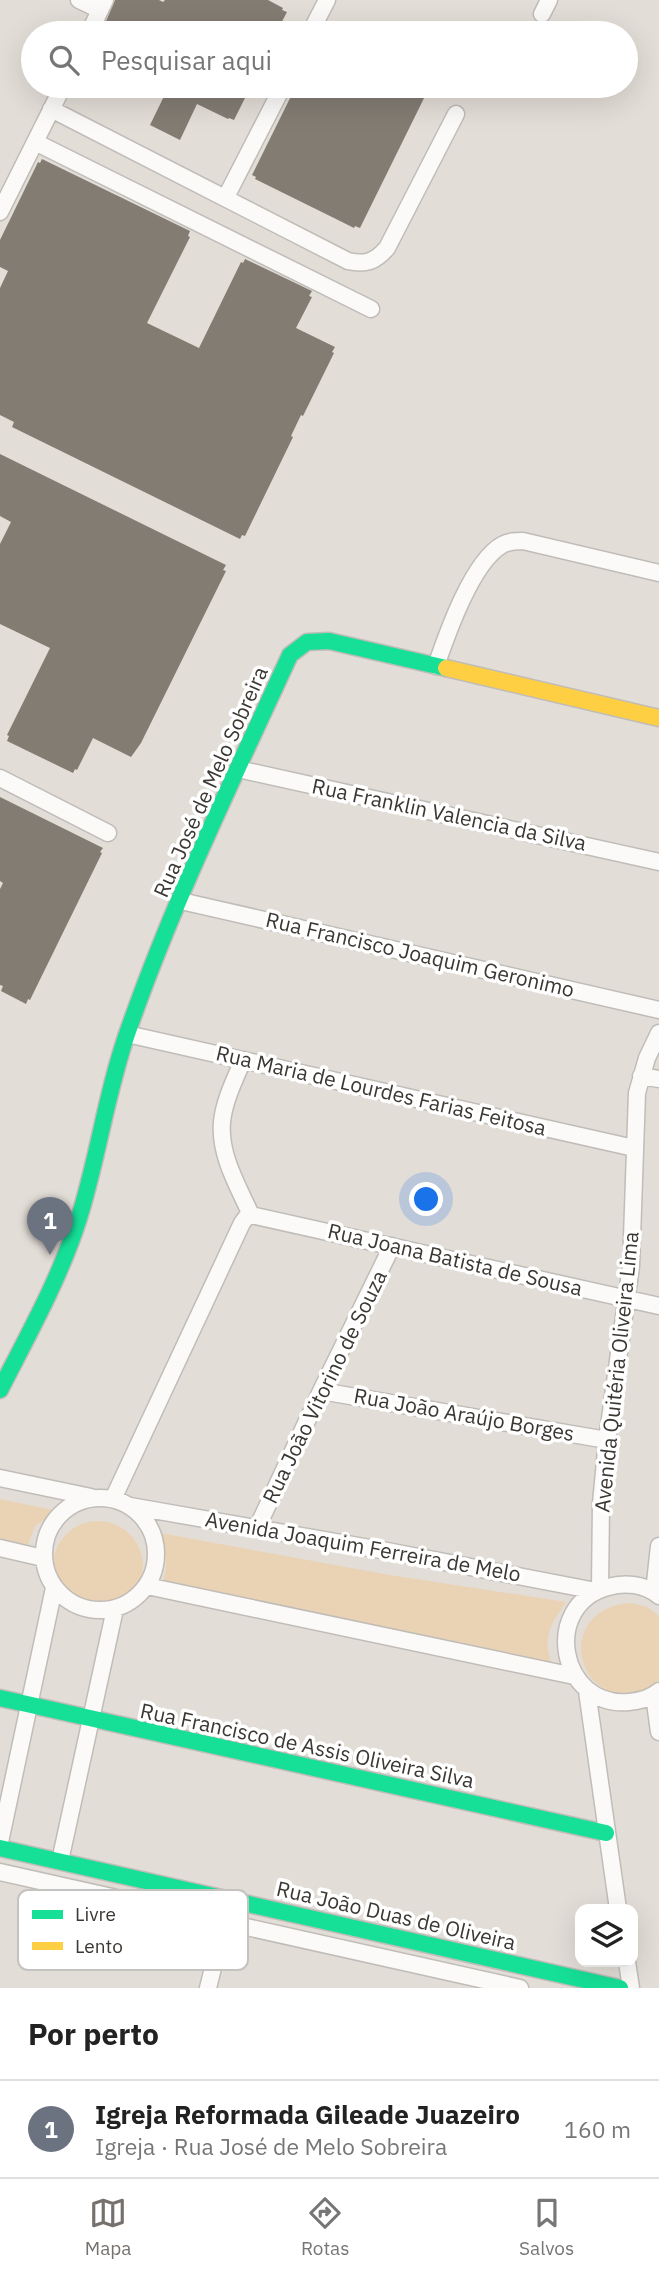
<!DOCTYPE html>
<html lang="pt">
<head>
<meta charset="utf-8">
<style>
	:root { --surface:#fff; --page:#f6f6f6; --text:#222; --muted:#767676; --line:#e0e0e0; --accent:#76716c }
	body { margin:0; font-family:"IBM Plex Sans",sans-serif; background:var(--page); color:var(--text) }
	.controls { position:absolute; right:21px; bottom:21px; display:grid; overflow:hidden; border-radius:14px; box-shadow:0 7px 28px #0002 }
	.controls button { width:63px; height:63px; display:grid; place-items:center; padding:0; border:0; border-bottom:2px solid var(--line); background:var(--surface); color:var(--text); font:35px sans-serif }
	.you { position:absolute; left:427px; top:1200px; width:24px; height:24px; margin:-18px; border:5px solid #fff; border-radius:50%; background:#1a73e8; box-shadow:0 0 0 10px #1a73e833 }
	.badge { display:grid; place-items:center; width:46px; height:46px; border-radius:50%; background:var(--accent); color:#fff; font-size:23px; font-weight:700 }
	.pin { position:absolute; translate:-50% -58px; filter:drop-shadow(0 2px 4px #0008) }
	.pin::after { content:''; position:absolute; top:37px; width:24px; height:21px; background:inherit; clip-path:polygon(0 0,100% 0,50% 100%) }
	.list { margin:0; padding:0; list-style:none }
	h2 { display:flex; justify-content:space-between; align-items:center; height:91px; margin:0; padding:0 28px; font-size:30px }
	h2 small { font-size:23px; font-weight:400; color:var(--muted) }
	.list li { display:grid; grid-template-columns:46px 1fr auto; gap:21px; align-items:center; box-sizing:border-box; height:98px; padding:0 28px; border-top:2px solid var(--line) }
	.list b { display:block; font-size:26px; white-space:nowrap }
	.list p { margin:0; font-size:23px; white-space:nowrap; color:var(--muted) }
	.list em { font-size:23px; font-style:normal; color:var(--muted) }
	.icon { flex:none; width:38px; height:38px; fill:none; stroke:currentColor; stroke-width:2; stroke-linecap:round; stroke-linejoin:round }
	.map { position:relative; flex:none; width:659px; height:1988px; overflow:hidden }
	.search { position:absolute; background:var(--surface); box-shadow:0 7px 28px #0002; left:21px; right:21px; top:21px; height:77px; display:flex; align-items:center; gap:18px; box-sizing:border-box; padding:0 24px; border-radius:38px; color:var(--muted); font-size:26px }
	.sheet { height:189px; background:var(--surface) }
	nav { display:flex; justify-content:space-around; align-items:center; box-sizing:border-box; height:98px; border-top:2px solid var(--line); background:var(--surface); font-size:19px; color:var(--muted) }
	nav a { display:grid; justify-items:center; gap:4px }
	nav .on { color:var(--accent) }
	.map>svg:first-child { display:block }
	.green { fill:#ead3b4 }
	.building { fill:#837c73 }
	.lines { fill:none; stroke-linecap:round; stroke-linejoin:round }
	.street-casing { stroke:#c0bcb7; stroke-width:19 }
	.fast-casing { stroke:#c0bcb7; stroke-width:19 }
	.slow-casing { stroke:#c0bcb7; stroke-width:19 }
	.street { stroke:#fbfaf9; stroke-width:16 }
	.fast { stroke:#16e098; stroke-width:16 }
	.slow { stroke:#ffcf43; stroke-width:16 }
	.labels { text-anchor:middle; stroke-width:7; stroke-linejoin:round; paint-order:stroke }
	.street-label { font-size:21px; fill:#3b3732; stroke:#fff }
	.key { fill:#fff; stroke:#c4c3c2; stroke-width:2 }
	.key-label { font-size:19px; fill:#3b3732 }
</style>
</head>
<body>
<div class="map">
<svg width="659" height="1988" viewBox="0 0 659 1988">
	<rect width="100%" height="100%" fill="#e3ddd7"/>
	<path class="green" d="M0,1499L58,1511L35,1526L27,1548L0,1542Z
		M53 1566a45 45 0 1 1 90 0a45 45 0 1 1-90 0Z
		M160,1533L390,1575L566,1602C547,1630 543,1637 553,1670L162,1584C169,1565 166,1552 160,1533Z
		M632,1603L647,1607L659,1616V1679C653,1686 645,1691 636,1693C574,1706 554,1607 632,1603Z"/>
	<path class="building" d="M115,0H159L163,2L165,0H268L283,8L282,10L287,12L276,33H101Z
		M169,86H235L247,94L234,120L229,118L228,119L197,104L180,140L150,125Z
		M296,86H430L360,228L355,226L354,228L336,219L255,179L256,177L252,175Z
		M42,159L190,231L188,236L190,237L147,323L199,348L241,262L243,263L245,259L312,291L309,296L312,297L296,328L335,347L332,352L334,353L303,416L301,415L291,436L293,437L245,536L242,535L240,539L12,427L14,422L0,415V288L8,271L0,267V240L38,162L40,163Z
		M0,454L226,565L223,570L226,571L141,743L131,757L93,738L77,770L75,769L73,773L7,741L9,736L7,735L50,648L0,624V544L11,522L0,516Z
		M0,797L103,848L100,852L102,853L30,1000L28,999L26,1004L1,991L3,986L0,985V889L3,883L0,881Z"/>
	<g class="lines">
		<g class="street-casing">
			<path id="street" d="M79,0L100,10
				M542,14L549,0
				M89,33L105,0
				M310,33L327,0
				M51,109L348,261C365,265 375,262 387,248L456,114
				M35,142L371,309
				M226,197L283,86
				M0,212L63,86
				M436,666C447,634 472,562 502,545C509,541 516,541 523,541L659,573
				M238,769L659,862
				M0,778L108,833
				M181,901L659,1010
				M127,1034L634,1148
				M243,1060C235,1079 224,1101 222,1122C219,1155 238,1186 251,1215
				M641,1076L659,1079
				M251,1215L659,1306
				M321,1391L607,1440
				M0,1478L91,1497
				M44 1554a56 56 0 1 1 112 0a56 56 0 1 1-112 0Z
				M113,1499L242,1223L248,1215H251
				M130,1506L387,1551L596,1591
				M257,1528L321,1391L392,1246
				M0,1548L43,1558
				M147,1586L574,1676
				M600,1589L601,1503L607,1440L631,1266L637,1093L647,1058L659,1033
				M654,1592L659,1546
				M659,1596C645,1584 625,1582 608,1587C541,1605 559,1708 629,1702C640,1701 651,1698 659,1691
				M587,1691L618,1909
				M654,1695L659,1732
				M0,1842L54,1588
				M60,1861L115,1609
				M0,1872L520,1988
				M627,1962L631,1988
				M208,1988L226,1916"/>
		</g>
		<g class="fast-casing">
			<path id="fast" d="M0,1390C28,1335 59,1280 78,1221C98,1159 106,1093 128,1031C173,902 233,779 290,655L307,642L329,641L446,668
				M0,1698L606,1833
				M0,1848L620,1988"/>
		</g>
		<g class="slow-casing">
			<path id="slow" d="M446,668L659,718"/>
		</g>
		<use href="#street" class="street"/>
		<use href="#fast" class="fast"/>
		<use href="#slow" class="slow"/>
	</g>
	<g class="labels">
		<g class="street-label">
			<text transform="translate(211 782) rotate(-66)" y="7">Rua José de Melo Sobreira</text>
			<text transform="translate(449 815) rotate(12)" y="7">Rua Franklin Valencia da Silva</text>
			<text transform="translate(420 955) rotate(13)" y="7">Rua Francisco Joaquim Geronimo</text>
			<text transform="translate(381 1091) rotate(13)" y="7">Rua Maria de Lourdes Farias Feitosa</text>
			<text transform="translate(455 1260) rotate(13)" y="7">Rua Joana Batista de Sousa</text>
			<text transform="translate(617 1372) rotate(-84)" y="7">Avenida Quitéria Oliveira Lima</text>
			<text transform="translate(325 1387) rotate(-64)" y="7">Rua João Vitorino de Souza</text>
			<text transform="translate(464 1415) rotate(10)" y="7">Rua João Araújo Borges</text>
			<text transform="translate(363 1547) rotate(10)" y="7">Avenida Joaquim Ferreira de Melo</text>
			<text transform="translate(307 1746) rotate(12)" y="7">Rua Francisco de Assis Oliveira Silva</text>
			<text transform="translate(396 1916) rotate(13)" y="7">Rua João Duas de Oliveira</text>
		</g>
	</g>
	<rect x="18" y="1890" width="230" height="80" rx="10" class="key"/>
	<rect x="32" y="1910" width="31" height="9" fill="#16e098"/>
	<rect x="32" y="1942" width="31" height="8" fill="#ffcf43"/>
	<g class="key-label">
		<text x="75" y="1921">Livre</text>
		<text x="75" y="1953">Lento</text>
	</g>
</svg>
<div class="controls">
<button><svg class="icon" aria-label="layers" viewBox="0 0 24 24"><path d="M12 4l9 5-9 5-9-5zM3 14l9 5 9-5"/></svg></button>
</div>
<div class="you"></div>
<div class="pin badge" style="left:50px;top:1255px;background:#6b7280">1</div>
<div class="search"><svg class="icon" aria-label="search" viewBox="0 0 24 24"><circle cx="10" cy="10" r="6"/><path d="M15 15l6 6"/></svg>Pesquisar aqui</div>
</div>
<section class="sheet">
<h2>Por perto<small></small></h2>
<ul class="list">
<li><span class="badge" style="background:#6b7280">1</span><div><b>Igreja Reformada Gileade Juazeiro</b><p>Igreja · Rua José de Melo Sobreira</p></div><em>160 m</em></li>
</ul>
</section>
<nav>
<a class="on"><svg class="icon" aria-label="map" viewBox="0 0 24 24"><path d="M3 6l6-2 6 2 6-2v14l-6 2-6-2-6 2zM9 4v14M15 6v14"/></svg>Mapa</a>
<a><svg class="icon" aria-label="directions" viewBox="0 0 24 24"><path d="M12 3l9 9-9 9-9-9zM9 14v-3h6M13 9l2 2-2 2"/></svg>Rotas</a>
<a><svg class="icon" aria-label="saved" viewBox="0 0 24 24"><path d="M7 4h10v16l-5-4-5 4z"/></svg>Salvos</a>
</nav>
</body>
</html>
